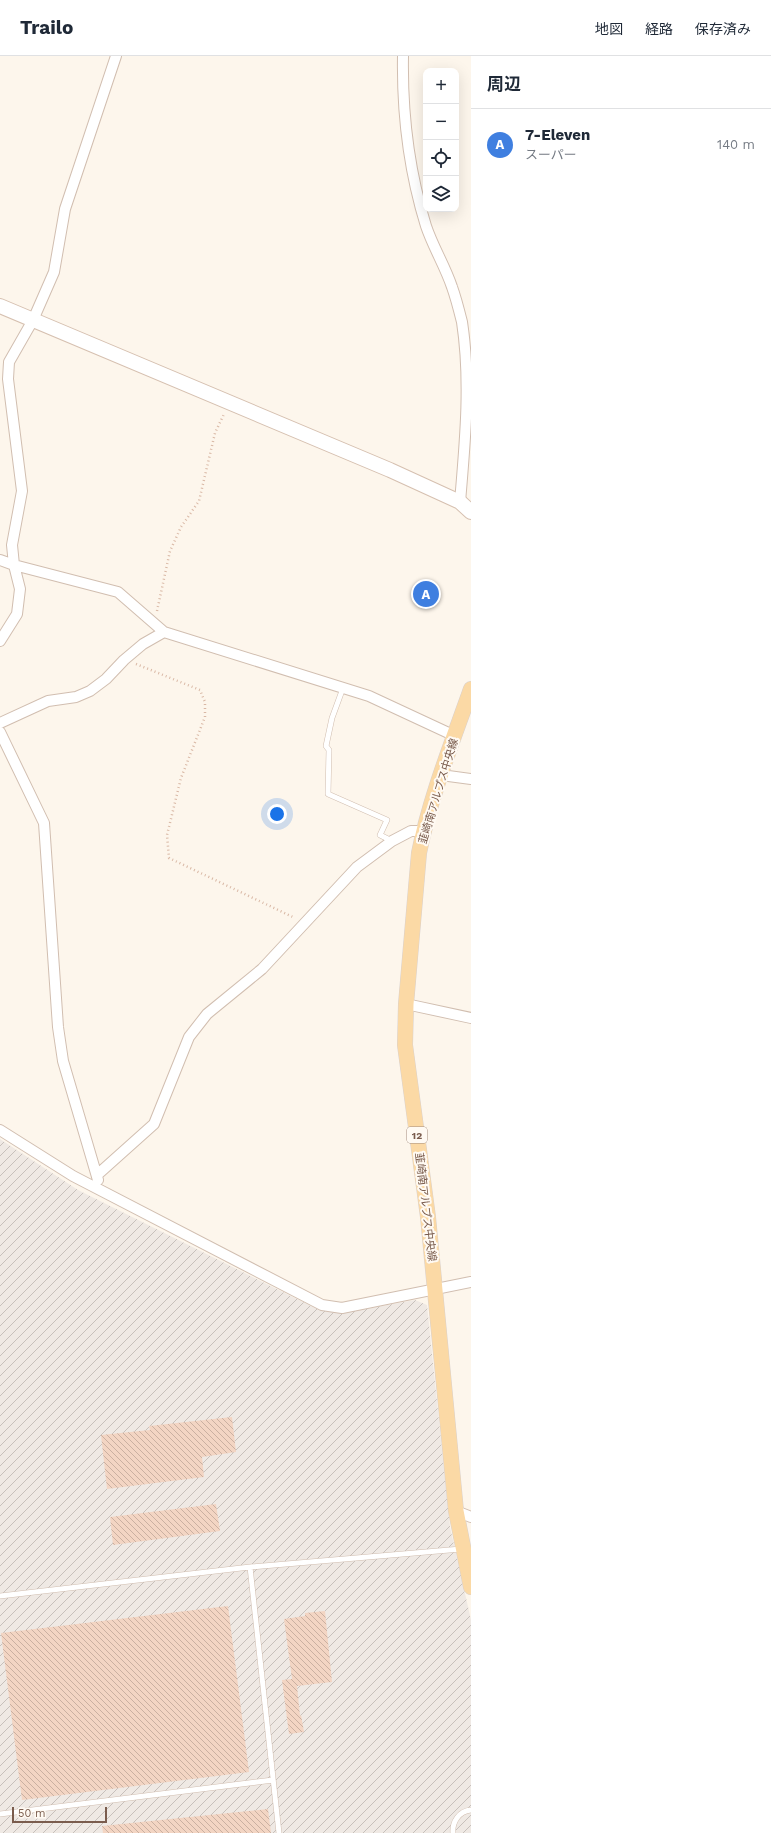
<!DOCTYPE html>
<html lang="ja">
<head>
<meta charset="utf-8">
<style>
	:root { --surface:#fff; --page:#f6f6f7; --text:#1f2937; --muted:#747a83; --line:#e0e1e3; --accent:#2563eb }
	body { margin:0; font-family:"Work Sans","Noto Sans JP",sans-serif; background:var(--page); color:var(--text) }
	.controls { position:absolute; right:12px; top:12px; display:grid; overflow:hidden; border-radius:8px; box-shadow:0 4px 16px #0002 }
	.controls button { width:36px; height:36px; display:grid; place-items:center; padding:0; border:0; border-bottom:1px solid var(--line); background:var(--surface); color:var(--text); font:20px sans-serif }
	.scale { position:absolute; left:12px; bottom:10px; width:95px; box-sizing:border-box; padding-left:4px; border:2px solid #7a5c4d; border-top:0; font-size:11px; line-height:14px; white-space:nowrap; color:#7a5c4d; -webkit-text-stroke:3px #fffaf3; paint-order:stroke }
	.you { position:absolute; left:277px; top:758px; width:14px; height:14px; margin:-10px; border:3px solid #fff; border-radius:50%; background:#1a73e8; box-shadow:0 0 0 6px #1a73e833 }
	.badge { display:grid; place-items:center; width:26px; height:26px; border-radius:50%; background:var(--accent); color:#fff; font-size:13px; font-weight:700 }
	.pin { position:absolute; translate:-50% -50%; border:2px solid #fff; box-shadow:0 1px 4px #0006 }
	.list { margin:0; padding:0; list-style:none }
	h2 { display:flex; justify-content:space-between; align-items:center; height:52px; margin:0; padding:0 16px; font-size:17px }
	h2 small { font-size:13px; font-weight:400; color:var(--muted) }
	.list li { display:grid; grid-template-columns:26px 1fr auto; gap:12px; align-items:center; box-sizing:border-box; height:72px; padding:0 16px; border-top:1px solid var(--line) }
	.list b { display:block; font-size:15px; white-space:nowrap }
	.list p { margin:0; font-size:13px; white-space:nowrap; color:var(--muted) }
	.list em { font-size:13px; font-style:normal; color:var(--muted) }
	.icon { flex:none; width:22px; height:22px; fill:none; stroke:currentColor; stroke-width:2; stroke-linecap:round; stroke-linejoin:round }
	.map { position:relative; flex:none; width:471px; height:1777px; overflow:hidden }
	header { display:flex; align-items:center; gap:24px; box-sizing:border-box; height:56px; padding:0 20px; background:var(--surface); border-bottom:1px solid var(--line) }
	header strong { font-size:19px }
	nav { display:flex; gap:22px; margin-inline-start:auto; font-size:14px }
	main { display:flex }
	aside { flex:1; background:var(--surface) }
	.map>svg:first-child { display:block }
	.industrial { fill:url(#industrial-furrows) }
	.building { fill:url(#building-back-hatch) }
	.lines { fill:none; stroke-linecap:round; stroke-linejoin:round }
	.lane-casing { stroke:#d1beb0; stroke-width:6 }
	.street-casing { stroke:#d1beb0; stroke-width:12 }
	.secondary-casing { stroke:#d6c0b0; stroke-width:16 }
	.primary-casing { stroke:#dad1cd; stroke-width:16 }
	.path { stroke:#d9b8a5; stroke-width:2.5; stroke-dasharray:1 3; stroke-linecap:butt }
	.lane { stroke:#fff; stroke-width:5 }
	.street { stroke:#fff; stroke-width:10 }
	.secondary { stroke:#fff; stroke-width:14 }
	.primary { stroke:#fbd9a5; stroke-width:15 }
	.labels { text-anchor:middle; stroke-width:4; stroke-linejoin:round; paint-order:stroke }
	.shield { fill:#fffaf3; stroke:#a28b7f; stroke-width:1 }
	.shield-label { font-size:10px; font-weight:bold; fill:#7a5c4d }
	.street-label { font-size:11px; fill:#7a5c4d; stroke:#fffaf3 }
</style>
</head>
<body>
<header>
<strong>Trailo</strong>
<nav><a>地図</a><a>経路</a><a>保存済み</a></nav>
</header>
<main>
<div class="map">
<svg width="471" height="1777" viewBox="0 0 471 1777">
	<defs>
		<pattern id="industrial-furrows" width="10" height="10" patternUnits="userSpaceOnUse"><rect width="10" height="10" fill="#efe9e4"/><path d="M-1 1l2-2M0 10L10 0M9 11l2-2" fill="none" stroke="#c7c0bb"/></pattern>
		<pattern id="building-back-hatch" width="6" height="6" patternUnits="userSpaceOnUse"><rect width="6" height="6" fill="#f3d5c3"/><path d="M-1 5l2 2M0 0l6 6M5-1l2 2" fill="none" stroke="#cab0a1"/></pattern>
	</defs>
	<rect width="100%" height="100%" fill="#fdf6ec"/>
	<path class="industrial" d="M0,1083L78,1134L319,1254L348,1256L415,1244L427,1249L450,1471L471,1564V1777H0Z"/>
	<path class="building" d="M232,1361L236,1396L202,1401L204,1421L107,1433L101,1379L150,1374L149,1370Z
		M216,1448L220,1475L113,1489L110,1461Z
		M228,1550L249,1716L22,1744L1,1577Z
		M325,1555L332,1626L297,1630L300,1660L301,1659L304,1676L289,1678L282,1624L292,1623L284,1563L305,1560V1557Z
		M268,1753L271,1777H103L102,1770Z"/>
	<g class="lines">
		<g class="lane-casing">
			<path id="lane" d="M343,632L332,662L326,690L329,694L328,738L387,764L380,779L392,785
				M250,1511L279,1777
				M0,1540L250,1511L461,1493
				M0,1758L273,1724
				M453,1777C452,1766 459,1755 471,1754"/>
		</g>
		<g class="street-casing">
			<path id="street" d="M403,0C402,57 409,115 426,170C433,191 445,210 452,231C456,242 459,254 462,266C471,325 465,387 460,446
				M0,504L14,509L118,536L164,576L369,640L455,680
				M0,585L17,558L20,533L14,509L12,489L22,435L8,323L9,306L33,264L54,216L65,153L116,0
				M0,667L48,645L76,641L90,635L106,623L124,604L143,588L164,576
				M0,676L44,767L58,971L63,1005L98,1124
				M441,719L471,723
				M406,948L471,962
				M0,1074L73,1120L322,1249L342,1252L471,1226
				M97,1119L154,1068L189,981L207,958L262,913L357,811L392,785L411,775H423
				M456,1455L471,1461"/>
		</g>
		<g class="secondary-casing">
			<path id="secondary" d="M0,250L390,414L460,446L471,456"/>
		</g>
		<g class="primary-casing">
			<path id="primary" d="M471,633C452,687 430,741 419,797L406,948L405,989L428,1161L456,1455L471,1531"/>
		</g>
		<path class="path" d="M157,555L170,495L181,471L199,445L215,377L224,358
			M136,608L200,634L205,646V661L181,722L167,779L169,802L295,862"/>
		<use href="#lane" class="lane"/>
		<use href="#street" class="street"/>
		<use href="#secondary" class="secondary"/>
		<use href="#primary" class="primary"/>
	</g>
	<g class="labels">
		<rect class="shield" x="407" y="1071" width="20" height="16" rx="3"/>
		<g class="shield-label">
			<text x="417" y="1083">12</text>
		</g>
		<g class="street-label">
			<text transform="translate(438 735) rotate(-73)" y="4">韮崎南アルプス中央線</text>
			<text transform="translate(426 1151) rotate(83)" y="4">韮崎南アルプス中央線</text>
		</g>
	</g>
</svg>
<div class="controls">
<button>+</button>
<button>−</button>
<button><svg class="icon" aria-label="locate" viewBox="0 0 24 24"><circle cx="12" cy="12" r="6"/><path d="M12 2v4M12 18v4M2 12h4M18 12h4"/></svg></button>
<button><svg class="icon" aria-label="layers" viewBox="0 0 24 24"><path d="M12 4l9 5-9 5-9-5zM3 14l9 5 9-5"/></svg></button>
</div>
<div class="scale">50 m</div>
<div class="you"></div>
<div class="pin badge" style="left:426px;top:538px;background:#3f7fe0">A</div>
</div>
<aside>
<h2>周辺<small></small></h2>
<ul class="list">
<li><span class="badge" style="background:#3f7fe0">A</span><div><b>7-Eleven</b><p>スーパー</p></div><em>140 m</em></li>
</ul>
</aside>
</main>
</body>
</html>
